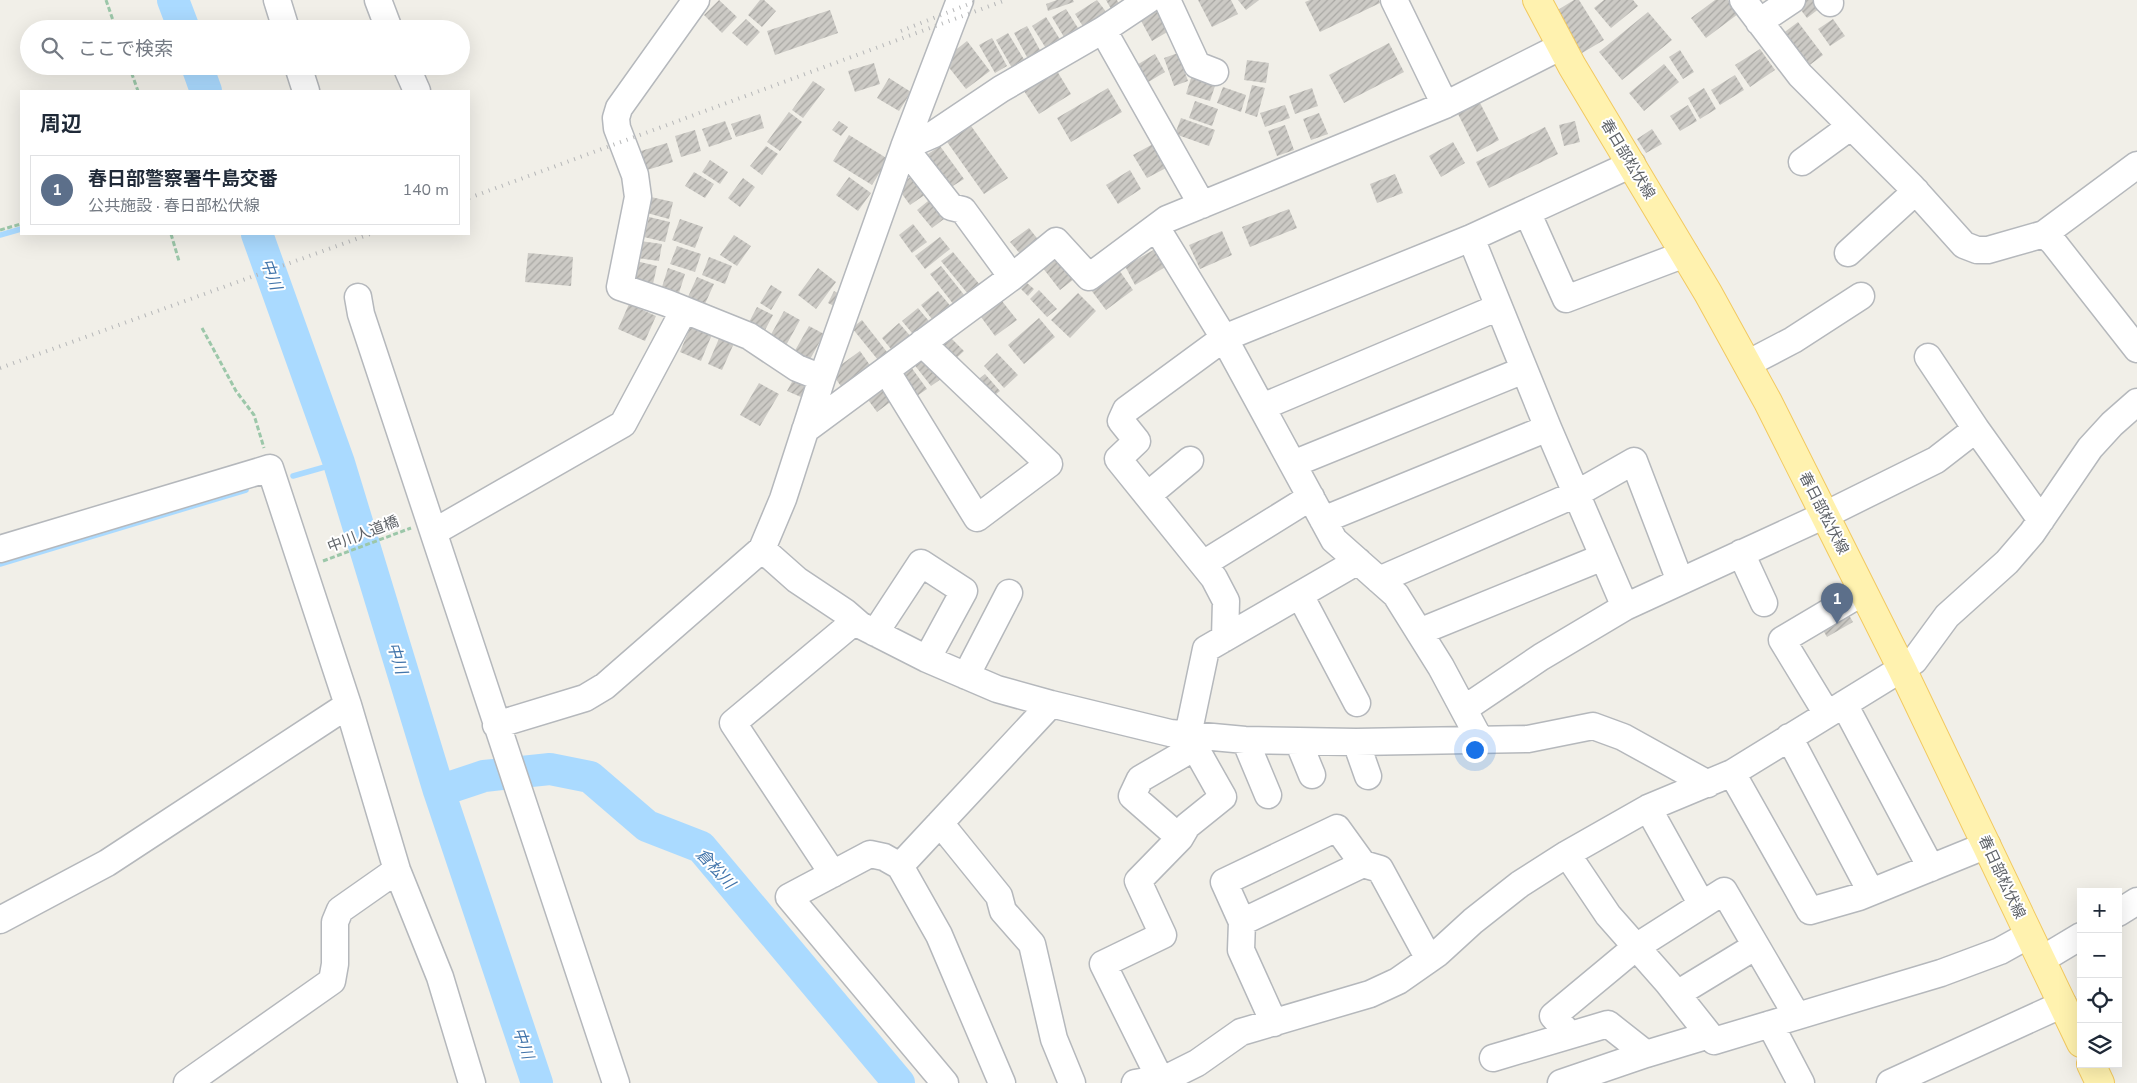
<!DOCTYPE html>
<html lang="ja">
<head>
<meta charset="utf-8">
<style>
	:root { --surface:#fff; --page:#f6f6f7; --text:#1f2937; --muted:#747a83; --line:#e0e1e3; --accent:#b45309 }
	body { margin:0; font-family:"Nunito Sans","Noto Sans JP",sans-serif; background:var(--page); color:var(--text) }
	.controls { position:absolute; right:15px; bottom:15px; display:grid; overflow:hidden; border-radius:0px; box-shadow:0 5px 20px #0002 }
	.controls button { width:45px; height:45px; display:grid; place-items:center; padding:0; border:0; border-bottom:1px solid var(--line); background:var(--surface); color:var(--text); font:25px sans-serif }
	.you { position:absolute; left:1474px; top:749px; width:18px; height:18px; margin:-12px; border:4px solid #fff; border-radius:50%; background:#1a73e8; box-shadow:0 0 0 8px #1a73e833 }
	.badge { display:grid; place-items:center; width:32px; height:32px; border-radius:50%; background:var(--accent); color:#fff; font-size:16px; font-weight:700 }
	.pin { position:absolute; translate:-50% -41px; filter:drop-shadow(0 1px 2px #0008) }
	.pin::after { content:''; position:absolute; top:26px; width:18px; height:15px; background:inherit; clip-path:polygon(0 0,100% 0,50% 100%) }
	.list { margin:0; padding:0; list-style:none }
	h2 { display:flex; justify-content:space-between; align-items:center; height:65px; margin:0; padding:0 20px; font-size:21px }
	h2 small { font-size:16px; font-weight:400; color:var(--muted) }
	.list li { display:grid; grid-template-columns:32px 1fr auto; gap:15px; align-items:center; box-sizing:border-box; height:70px; margin:0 10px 10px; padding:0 10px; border:1px solid var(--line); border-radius:0px }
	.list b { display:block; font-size:19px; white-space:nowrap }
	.list p { margin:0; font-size:16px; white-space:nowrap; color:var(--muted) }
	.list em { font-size:16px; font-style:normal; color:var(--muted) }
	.icon { flex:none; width:28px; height:28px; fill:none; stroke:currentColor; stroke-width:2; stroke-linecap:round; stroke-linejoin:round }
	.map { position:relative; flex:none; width:2137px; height:1083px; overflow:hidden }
	.search { position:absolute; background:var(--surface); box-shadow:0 5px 20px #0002; left:20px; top:20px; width:450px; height:55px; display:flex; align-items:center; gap:12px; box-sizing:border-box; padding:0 18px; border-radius:28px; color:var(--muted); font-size:19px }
	.panel { position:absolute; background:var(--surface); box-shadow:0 5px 20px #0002; left:20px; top:90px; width:450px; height:145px; border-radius:0px }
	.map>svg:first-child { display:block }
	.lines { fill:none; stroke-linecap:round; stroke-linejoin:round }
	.stream { stroke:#aadaff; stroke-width:5.5 }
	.river { stroke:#aadaff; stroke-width:32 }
	.building { fill:url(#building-hatch) }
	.minor-casing { stroke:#b5b8bc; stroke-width:29 }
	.major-casing { stroke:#f2c960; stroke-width:30 }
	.path { stroke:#9cc7a9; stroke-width:3; stroke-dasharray:5 2.5; stroke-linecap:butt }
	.minor { stroke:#fff; stroke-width:26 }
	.major { stroke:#fff2af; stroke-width:28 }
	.rail { stroke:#b6b7b8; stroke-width:4; stroke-dasharray:1 6; stroke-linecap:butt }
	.labels { text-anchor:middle; stroke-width:4; stroke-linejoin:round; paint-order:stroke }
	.street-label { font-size:15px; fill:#5f6368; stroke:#fff }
	.water-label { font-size:16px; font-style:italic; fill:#4174aa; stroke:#fff }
</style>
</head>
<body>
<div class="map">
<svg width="2137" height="1083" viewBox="0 0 2137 1083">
	<defs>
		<pattern id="building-hatch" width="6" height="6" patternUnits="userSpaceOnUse" patternTransform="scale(1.25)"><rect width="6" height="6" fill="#cccac5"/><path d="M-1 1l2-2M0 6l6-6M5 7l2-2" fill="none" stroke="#a9a8a4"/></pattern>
	</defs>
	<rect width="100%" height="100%" fill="#f1efe8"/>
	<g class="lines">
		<path class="stream" d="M0,235L21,229
			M293,476L339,463
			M0,564L246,490"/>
		<path class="river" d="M173,0L184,29
			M197,66L206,91
			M257,234L339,463L439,791L537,1083
			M439,791L484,776L550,769L590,777L647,826L701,847L899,1083"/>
	</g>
	<path class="building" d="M719,0L737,17L722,33L704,15Z
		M760,0H764L776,11L762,27L748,15Z
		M1057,0H1073L1074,2L1048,11L1046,4Z
		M1097,0L1107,13L1084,28L1075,14Z
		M1106,0H1117L1119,4L1111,9Z
		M1198,0H1231L1238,14L1212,27Z
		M1238,0H1259L1246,10Z
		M1310,0H1379L1380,3L1320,32L1305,2Z
		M1574,0H1579L1604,40L1582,53L1556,11Z
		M1604,0H1633L1638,6L1611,28L1594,8Z
		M1715,0H1728L1738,14L1706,38L1691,18Z
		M1805,0H1814L1820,8L1807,18L1797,5Z
		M1066,9L1078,28L1064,37L1052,17Z
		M830,10L838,33L775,55L767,31Z
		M1157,10L1169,31L1152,41L1140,19Z
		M1648,12L1672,40L1622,80L1599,52Z
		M1046,17L1061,41L1047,50L1032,26Z
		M746,19L760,32L747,46L732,33Z
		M1833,19L1845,36L1830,46L1818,29Z
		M1798,22L1823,55L1807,67L1782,34Z
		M1027,26L1041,52L1028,59L1014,33Z
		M1008,33L1025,61L1012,68L996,40Z
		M992,38L1007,66L995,73L979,45Z
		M967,41L990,71L966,89L943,60Z
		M1389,43L1404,72L1344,103L1329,75Z
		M1760,49L1775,70L1750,87L1735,65Z
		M1680,50L1694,72L1683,79L1669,57Z
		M1178,53L1188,81L1174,86L1164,58Z
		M1155,54L1165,72L1145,84L1135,66Z
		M1247,60L1269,63L1266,83L1244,80Z
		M874,63L880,84L855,92L848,71Z
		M1664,64L1679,82L1644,111L1629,93Z
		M1057,71L1071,94L1039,114L1024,91Z
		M1192,75L1216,83L1210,101L1186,94Z
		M1735,75L1744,90L1720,105L1711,90Z
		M889,78L911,92L899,111L877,98Z
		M813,81L825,89L803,118L792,110Z
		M1252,85L1265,88L1257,117L1245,113Z
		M1223,87L1246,95L1241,112L1217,103Z
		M1108,88L1122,112L1071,142L1057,118Z
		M1312,88L1318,106L1295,114L1289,96Z
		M1704,88L1716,109L1700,119L1688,98Z
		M1195,101L1218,109L1212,126L1189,118Z
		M1479,101L1499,140L1477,152L1457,112Z
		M1285,105L1290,118L1265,127L1260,113Z
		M1688,105L1697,121L1680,131L1670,116Z
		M789,112L802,122L780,151L767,142Z
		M1319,113L1328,134L1311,140L1303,119Z
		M760,114L764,128L736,137L731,124Z
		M1181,118L1215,130L1209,146L1175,134Z
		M725,121L732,139L709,147L702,129Z
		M839,121L848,127L841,136L832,130Z
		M1575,121L1580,142L1564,146L1559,125Z
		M969,123L1008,178L984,194L945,139Z
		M1285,125L1294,150L1277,156L1268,131Z
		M1545,127L1558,154L1489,188L1476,162Z
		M1652,129L1662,144L1646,153L1637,139Z
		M695,130L701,151L681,157L675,136Z
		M849,135L888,159L872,185L833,161Z
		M1453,142L1465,163L1441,177L1429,156Z
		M667,143L673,162L647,170L641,151Z
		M1153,144L1166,168L1147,178L1133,155Z
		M766,146L778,154L762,175L750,166Z
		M940,146L964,179L948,189L925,156Z
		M710,160L728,172L720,184L702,172Z
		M1130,170L1141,189L1118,204L1106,185Z
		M694,172L714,184L705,198L685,186Z
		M916,173L929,192L910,205L897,187Z
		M1395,174L1403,193L1377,203L1370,184Z
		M849,177L871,193L858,211L836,195Z
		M743,178L755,187L740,207L728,198Z
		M651,197L673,202L669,219L647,213Z
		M933,197L948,216L932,228L917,210Z
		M1289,209L1297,228L1250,247L1242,227Z
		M649,217L670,222L665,242L644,237Z
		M680,219L703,227L695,248L672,240Z
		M913,224L927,242L912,253L899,235Z
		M1029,228L1040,242L1022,256L1010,242Z
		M1222,231L1232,255L1200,269L1189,245Z
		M734,235L751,246L737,266L720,255Z
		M940,237L950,249L925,269L915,256Z
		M640,241L662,244L659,261L637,258Z
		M677,246L701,254L695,272L670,264Z
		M1157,248L1167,266L1135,285L1125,266Z
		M953,252L980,285L968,294L941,261Z
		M528,253L573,257L571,286L525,282Z
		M709,257L732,266L725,284L702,275Z
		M1056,257L1074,279L1060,290L1042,267Z
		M636,261L657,266L653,284L632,280Z
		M941,266L965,296L954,305L930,274Z
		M668,268L685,274L678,296L661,290Z
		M818,268L836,282L816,309L798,295Z
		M1119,270L1133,290L1106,310L1091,290Z
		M697,277L714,284L704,306L687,299Z
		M1027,283L1034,289L1028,296L1021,289Z
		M771,285L782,292L771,310L760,303Z
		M1039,290L1057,309L1047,317L1030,299Z
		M834,291L840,294L834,306L828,303Z
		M938,291L953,309L935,323L921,305Z
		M1078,293L1096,311L1070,338L1051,320Z
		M1002,301L1017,320L995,336L981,317Z
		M629,304L656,316L645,341L618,329Z
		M757,307L773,315L763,334L747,326Z
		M918,308L933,326L917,339L902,321Z
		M784,311L800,320L784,349L768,340Z
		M1039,318L1055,337L1024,364L1008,345Z
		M862,320L887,352L878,360L852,328Z
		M692,323L713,332L701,361L680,352Z
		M899,323L913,339L895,354L882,338Z
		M809,326L824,334L808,363L793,354Z
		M721,334L735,341L722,370L708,364Z
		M950,337L964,351L951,363L937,349Z
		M860,351L874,371L845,392L831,372Z
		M926,353L944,377L931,386L913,363Z
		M997,353L1018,375L1004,388L984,366Z
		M911,367L927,389L914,398L898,377Z
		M985,374L1000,391L989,400L974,383Z
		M793,380L806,387L801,397L787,391Z
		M886,382L897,397L877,412L866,397Z
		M759,383L779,394L760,426L740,415Z
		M1846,610L1853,622L1827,637L1820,625Z"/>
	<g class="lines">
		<g class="minor-casing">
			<path id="minor" d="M277,0L286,29
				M378,0L389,29
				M696,0L619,108L616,118L617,128L635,175L638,197L620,287L667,303L749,336L797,368L822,378
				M1167,0L1197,65L1215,72
				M1394,0L1445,105
				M1743,0L1800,75L1911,186L1964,245L1977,250H1988L2044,234L2137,165
				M1827,0L1830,3
				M1759,22L1792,0
				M1103,30L1202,205
				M298,66L306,91
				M406,66L417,91
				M904,147L951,207L963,210L1012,277L1056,241L1089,277L1167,219L1445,105L1562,46
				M904,147L934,134L1001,89L1103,30L1148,0
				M1802,162L1850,127
				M1528,214L1566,299L1685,254
				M1156,227L1224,338L1334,540L1396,595L1441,667L1480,740
				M2044,234L2053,242L2137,349
				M1471,238L1548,428L1625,607
				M1848,253L1916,191
				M358,297L361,314L616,1083
				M1928,357L1976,429L2041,520
				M1747,364L1793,340L1861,296
				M886,370L977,518L1049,464L922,343
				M1262,407L1499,307
				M805,430L1012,277
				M1293,464L1524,370
				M1148,495L1190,460
				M1323,520L1548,428
				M434,532L623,424L684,310
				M0,549L270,468L348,705L397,870L440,977L472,1083
				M762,549L797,580L845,612L860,625L927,659L997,689L1051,704L1170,733L1245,740L1356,742L1528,739L1593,726L1623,737L1708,784
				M1741,553L1764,603
				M1203,564L1311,497
				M1379,580L1576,494L1634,461L1680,581
				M1300,595L1357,703
				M1419,632L1603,557
				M875,633L921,563L964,591L927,659
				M1225,638L1226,601L1214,578L1118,459L1137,441L1121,421L1126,410L1224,338L1471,238L1632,164
				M966,676L1009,593
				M1844,704L1931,868
				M1464,709L1541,657L1625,607L1825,515L1936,460L1976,429
				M1827,714L1782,640L1863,592
				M496,725L585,698L605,686L762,549L783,499L822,378L904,147L960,0
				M1789,737L1871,892
				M1245,740L1268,795
				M1298,741L1312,775
				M1356,742L1368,776
				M1732,773L1810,911L1859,897L1987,845
				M1648,808L1702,905
				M940,823L999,896L1003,911L1032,944L1054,1039L1072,1083
				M1180,838L1132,796L1140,779L1195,747
				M1567,854L1608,915L1668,983L1714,1041L1941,973L2000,951L2029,935
				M900,866L1051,704
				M833,874L733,723L855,621
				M2118,913L2137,901
				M0,920L107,863L348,705
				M1242,922L1363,864L1380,869L1429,959
				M2041,960L2081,936
				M1677,994L1756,946
				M1274,1023L1241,950L1242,922L1224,882L1337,828L1363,864
				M1770,1024L1801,1083
				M1570,1035L1553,1016L1636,947L1724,891L1797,1016
				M1493,1058L1608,1024L1646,1054L1709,1035
				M1160,1079L1103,964L1163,935L1138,881L1180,838L1187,826L1223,797L1188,735L1206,649L1358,561
				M187,1083L332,981L335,964V922L340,910L397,870
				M945,1083L789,897L870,854L884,857L900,866L939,935L1002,1083
				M1135,1083L1169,1077L1197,1063L1241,1032L1370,994L1398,981L1438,953L1473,921L1520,884L1567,854L1648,808L1732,773L1914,661L1947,616L2007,562L2032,533L2090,448L2112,424L2137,402
				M1561,1083L1646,1054
				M1890,1083L2063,1004"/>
		</g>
		<g class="major-casing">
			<path id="major" d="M1537,0L1572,66L1708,293L1768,402L1902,669L2081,1043
				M2091,1064L2100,1083"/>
		</g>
		<path class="path" d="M106,0L116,29
			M129,66L138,91
			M0,230L21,224
			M171,234L179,261
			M202,328L236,391L254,415L264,448
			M323,561L411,528"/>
		<use href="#minor" class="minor"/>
		<use href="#major" class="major"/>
		<path class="rail" d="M901,31L979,0
			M469,198L1006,0
			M0,368L370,234"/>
	</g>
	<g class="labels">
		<g class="street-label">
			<text transform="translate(1628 159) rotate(59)" y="5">春日部松伏線</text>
			<text transform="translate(1824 513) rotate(63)" y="5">春日部松伏線</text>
			<text transform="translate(363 534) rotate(-21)" y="5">中川人道橋</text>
			<text transform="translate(2002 877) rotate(65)" y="5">春日部松伏線</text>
		</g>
		<g class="water-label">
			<text transform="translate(272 274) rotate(70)" y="6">中川</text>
			<text transform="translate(398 658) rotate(73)" y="6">中川</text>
			<text transform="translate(716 868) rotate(47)" y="6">倉松川</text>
			<text transform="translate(524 1043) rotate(71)" y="6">中川</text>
		</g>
	</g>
</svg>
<div class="controls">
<button>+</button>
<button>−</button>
<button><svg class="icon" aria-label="locate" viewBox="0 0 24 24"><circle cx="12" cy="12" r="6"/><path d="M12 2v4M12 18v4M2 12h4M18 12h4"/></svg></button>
<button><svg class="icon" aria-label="layers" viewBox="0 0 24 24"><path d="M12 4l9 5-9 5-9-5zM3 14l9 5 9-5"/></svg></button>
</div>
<div class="you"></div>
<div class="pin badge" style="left:1837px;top:624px;background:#5c6f8a">1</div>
<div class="search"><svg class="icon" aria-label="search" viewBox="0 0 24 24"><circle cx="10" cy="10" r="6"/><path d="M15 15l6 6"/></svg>ここで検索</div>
<section class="panel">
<h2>周辺<small></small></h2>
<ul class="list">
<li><span class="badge" style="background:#5c6f8a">1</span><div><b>春日部警察署牛島交番</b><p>公共施設 · 春日部松伏線</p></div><em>140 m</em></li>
</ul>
</section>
</div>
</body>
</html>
